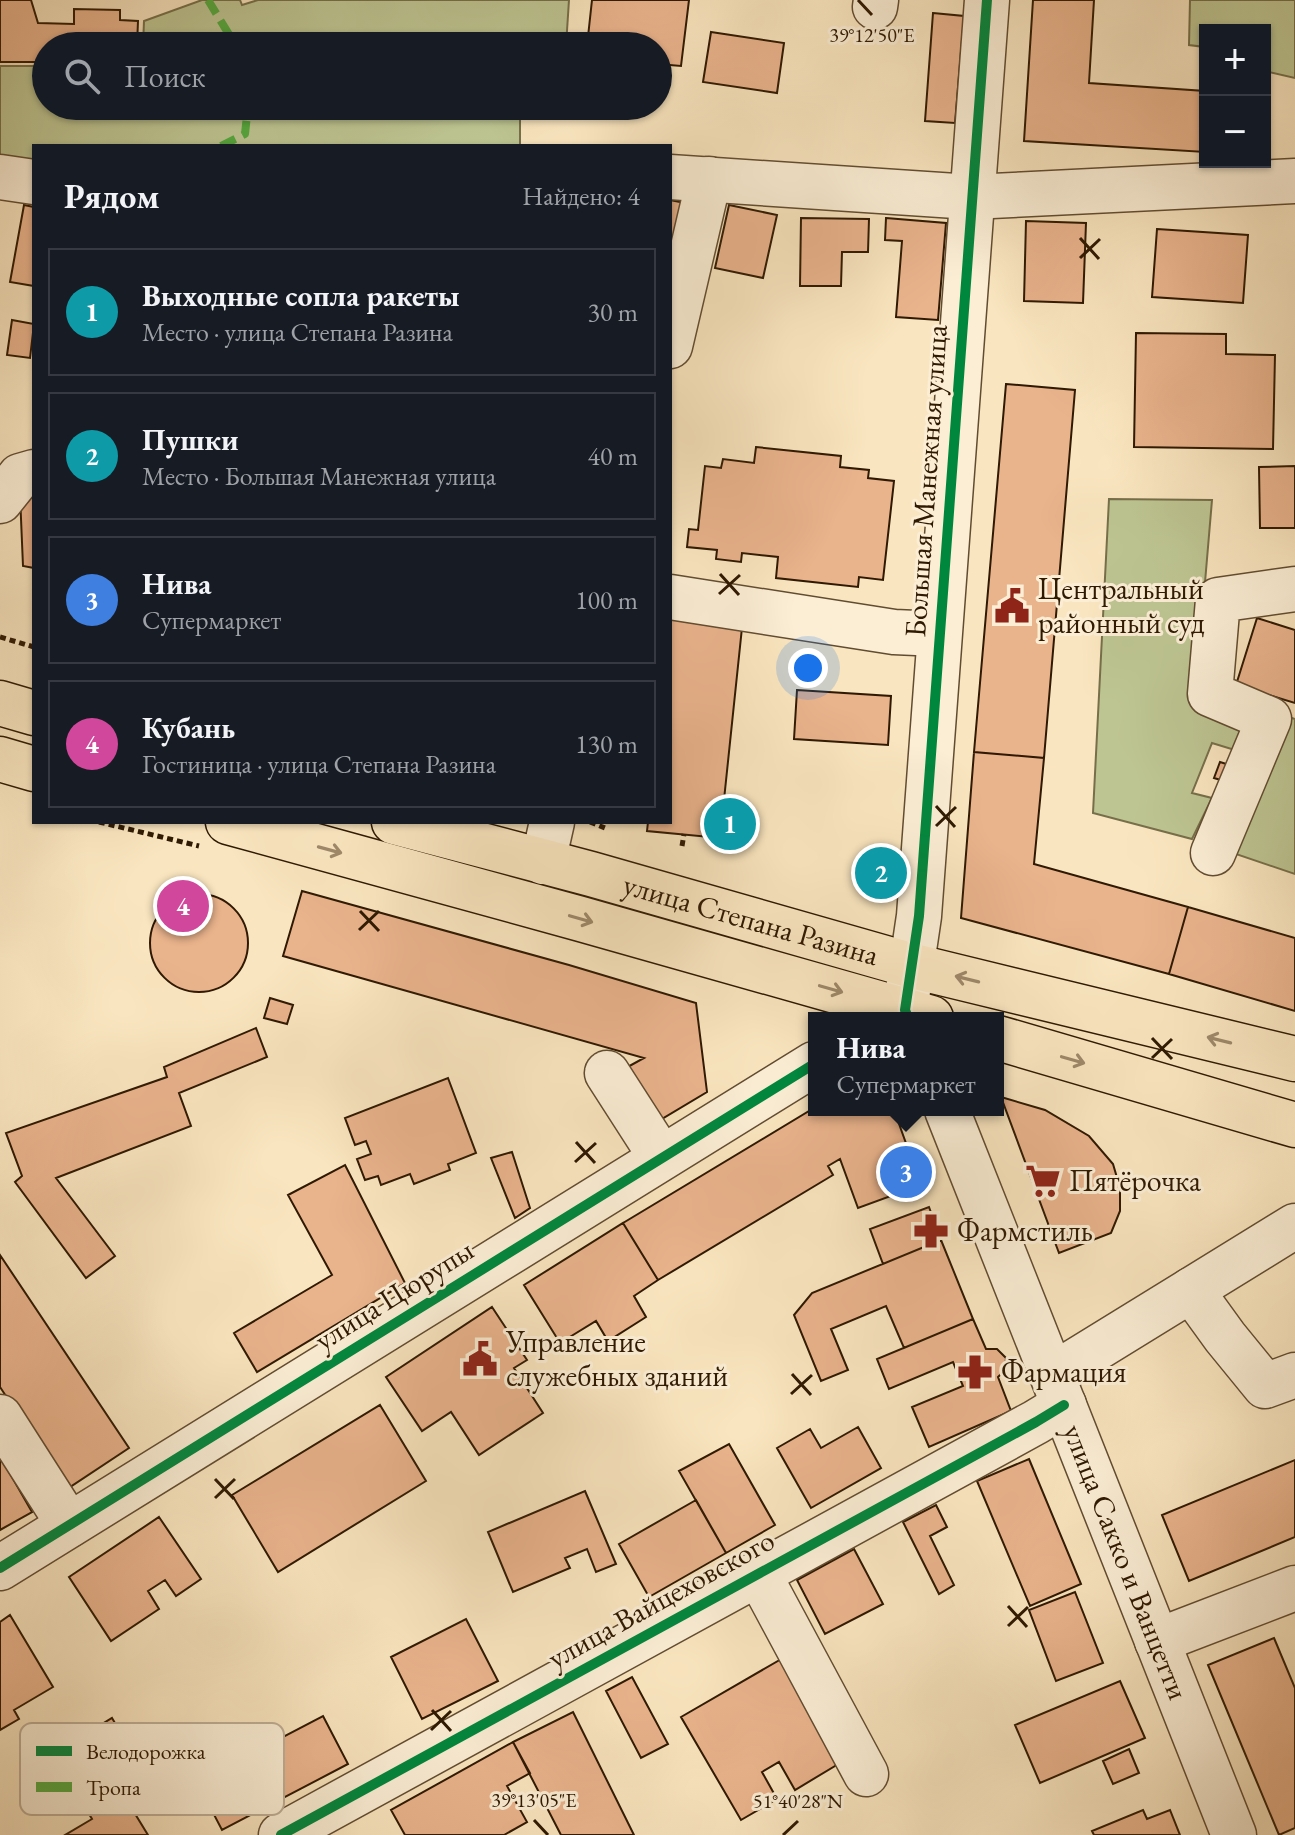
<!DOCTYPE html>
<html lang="ru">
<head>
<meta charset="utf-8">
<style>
	:root { --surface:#171b24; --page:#20242c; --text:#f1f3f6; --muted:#9ea1a6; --line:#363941; --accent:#d93025 }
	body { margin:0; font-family:"EB Garamond",serif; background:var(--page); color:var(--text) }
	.controls { position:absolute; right:24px; top:24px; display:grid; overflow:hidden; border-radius:0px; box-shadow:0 2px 6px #0004 }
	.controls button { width:72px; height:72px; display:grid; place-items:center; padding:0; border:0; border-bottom:2px solid var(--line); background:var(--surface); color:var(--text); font:40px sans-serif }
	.you { position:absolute; left:808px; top:668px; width:28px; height:28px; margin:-20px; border:6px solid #fff; border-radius:50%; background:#1a73e8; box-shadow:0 0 0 12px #1a73e833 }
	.badge { display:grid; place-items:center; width:52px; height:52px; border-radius:50%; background:var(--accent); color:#fff; font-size:26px; font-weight:700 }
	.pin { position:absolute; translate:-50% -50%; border:4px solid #fff; box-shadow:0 2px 8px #0006 }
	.popup { position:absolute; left:808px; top:1012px; width:196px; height:104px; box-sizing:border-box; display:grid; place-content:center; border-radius:0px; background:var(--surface); filter:drop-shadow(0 2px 6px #0005); font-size:26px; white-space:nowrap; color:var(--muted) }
	.popup b { font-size:30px; color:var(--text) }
	.popup::after { content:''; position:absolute; left:50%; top:100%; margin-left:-16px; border:16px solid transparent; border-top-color:var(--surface) }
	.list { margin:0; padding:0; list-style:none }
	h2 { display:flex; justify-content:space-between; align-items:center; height:104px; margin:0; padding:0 32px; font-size:34px }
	h2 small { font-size:26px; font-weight:400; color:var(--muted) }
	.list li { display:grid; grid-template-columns:52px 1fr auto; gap:24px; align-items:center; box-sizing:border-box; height:128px; margin:0 16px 16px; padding:0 16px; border:2px solid var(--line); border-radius:0px }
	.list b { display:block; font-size:30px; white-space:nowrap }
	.list p { margin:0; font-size:26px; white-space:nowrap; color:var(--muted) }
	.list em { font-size:26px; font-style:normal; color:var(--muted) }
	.icon { flex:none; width:44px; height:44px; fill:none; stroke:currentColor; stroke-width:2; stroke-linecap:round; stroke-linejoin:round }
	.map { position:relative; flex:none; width:1295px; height:1835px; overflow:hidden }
	.search { position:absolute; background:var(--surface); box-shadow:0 2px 6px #0004; left:32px; top:32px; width:640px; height:88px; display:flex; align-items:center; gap:20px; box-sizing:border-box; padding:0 28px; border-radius:44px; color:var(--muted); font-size:30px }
	.panel { position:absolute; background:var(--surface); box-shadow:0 2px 6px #0004; left:32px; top:144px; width:640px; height:680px; border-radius:0px }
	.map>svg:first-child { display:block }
	.green { fill:#bdc592; stroke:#766f4a; stroke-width:2 }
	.building { fill:#e9b38c; stroke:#2f1902; stroke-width:2 }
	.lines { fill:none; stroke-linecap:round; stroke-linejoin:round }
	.minor-casing { stroke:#624c31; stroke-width:47 }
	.major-casing { stroke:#2f1902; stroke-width:47 }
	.path { stroke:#2f1902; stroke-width:5; stroke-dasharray:6 4; stroke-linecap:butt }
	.minor { stroke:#fbeed5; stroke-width:44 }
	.major { stroke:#f9e5bf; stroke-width:44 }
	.quiet { stroke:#54a940; stroke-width:8; stroke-dasharray:16 8; stroke-linecap:butt }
	.cycleway-casing { stroke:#fbeed5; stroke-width:15 }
	.cycleway { stroke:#00873e; stroke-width:10 }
	.oneway { stroke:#9e896a }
	.ticks { fill:none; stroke:#2f1902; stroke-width:3 }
	.labels { text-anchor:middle; stroke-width:6; stroke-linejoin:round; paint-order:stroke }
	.street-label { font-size:30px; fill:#2f1902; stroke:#fbeed5 }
	.poi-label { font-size:30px; fill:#2f1902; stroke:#fbeed5; text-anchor:start }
	.key { fill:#fbeed5; stroke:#beae96; stroke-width:2 }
	.key-label { font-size:22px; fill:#2f1902 }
	.ticks-label { font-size:20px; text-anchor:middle; fill:#2f1902; stroke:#fbeed5; stroke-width:6; stroke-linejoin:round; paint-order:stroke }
</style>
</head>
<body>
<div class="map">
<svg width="1295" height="1835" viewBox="0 0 1295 1835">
	<rect width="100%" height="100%" fill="#f9e5bf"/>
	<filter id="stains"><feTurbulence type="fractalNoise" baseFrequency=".0025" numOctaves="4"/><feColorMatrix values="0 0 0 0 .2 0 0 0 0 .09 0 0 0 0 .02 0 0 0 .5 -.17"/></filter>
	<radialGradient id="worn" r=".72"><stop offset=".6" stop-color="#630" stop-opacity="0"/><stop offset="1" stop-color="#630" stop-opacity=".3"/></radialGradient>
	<path class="green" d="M202,0H240L242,5L258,0H569L566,46H143L144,21Z
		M1190,0H1295V78L1265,71V30H1205V47L1189,45Z
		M0,66H46V106H546L520,108V146H34V163L0,161Z
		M1109,499L1212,500L1195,700L1245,721L1238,751L1212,743L1192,793L1212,798L1192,839L1093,813Z
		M1289,717L1295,719V874L1227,851Z"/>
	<path class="building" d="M0,0H31L38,23L74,24V9L120,10V20L138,21L137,46H46V62H0Z
		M592,0H689L681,66L658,64V46H587Z
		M1033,0H1094L1089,83L1205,91V152L1024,141Z
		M933,13L964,16L955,123L925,121Z
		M711,32L784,43L777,93L703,82Z
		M670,200L685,203L670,290Z
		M24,205L34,207V286L10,282Z
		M729,205L777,215L763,278L715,268Z
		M801,218L869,219L868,252H842L841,286H800Z
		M886,218L946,223L938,320L896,317L902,241L885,240Z
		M1026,221L1086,223L1083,303L1024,301Z
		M1157,229L1248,235L1243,303L1152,297Z
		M12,320L34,324L30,358L7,355Z
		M1136,333L1226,334V354L1275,355L1273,449L1134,447Z
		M1006,384L1075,390L1044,758L974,752Z
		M756,447L841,456L840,467L869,470L868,478L894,481L883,580L859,577L858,587L776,578L778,557L742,553L741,562L716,559L717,550L687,547L689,529L698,530L705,466L721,468L723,459L754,463Z
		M1295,466V528H1260L1259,467Z
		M34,492V568L23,566L20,495Z
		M670,611L743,618L720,838L647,831L648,822H670Z
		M1257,618L1295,630V703L1236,685Z
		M797,690L891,696L888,745L794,739Z
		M974,752L1044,758L1034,864L1188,907L1169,974L961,918Z
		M1220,762L1236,767L1231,783L1214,778Z
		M302,891L569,965L696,1003L707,1092L655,1123L624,1069L644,1058L283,956Z
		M150 943a49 49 0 1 1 98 0a49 49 0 1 1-98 0Z
		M1188,907L1295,938V1011L1169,974Z
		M270,998L293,1005L287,1024L264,1018Z
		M256,1028L267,1057L179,1093L191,1126L56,1178L115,1256L86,1278L15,1182L22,1176L6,1133L167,1077L164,1067Z
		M448,1078L476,1153L448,1164L450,1170L414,1184L410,1174L381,1185L378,1176L365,1180L357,1159L371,1154L366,1141L355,1145L345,1118Z
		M1001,1097L1045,1110L1089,1136L1113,1164L1120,1188V1211L1111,1233L1059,1253Z
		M814,1108V1110H894L921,1185L858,1208L840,1159L828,1166L833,1175L658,1280L623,1223Z
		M512,1152L530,1208L515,1218L491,1158Z
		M345,1165L405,1283L257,1372L234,1333L332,1275L288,1195Z
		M929,1207L941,1240L883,1264L870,1229Z
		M623,1223L658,1280L634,1296L646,1317L608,1341L596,1321L560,1343L524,1285Z
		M941,1240L973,1319L904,1348L886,1306L831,1329L848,1370L821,1381L794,1315L812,1293Z
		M0,1255L129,1448L67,1489L0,1387Z
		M492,1307L527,1360L514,1368L543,1413L479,1455L451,1412L422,1431L386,1377Z
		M973,1319L986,1349H997L1006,1358L1005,1370L998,1377L1011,1411L929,1447L912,1407L963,1386L953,1362L889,1389L877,1359Z
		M380,1405L426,1481L278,1572L232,1495Z
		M858,1427L881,1468L811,1508L777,1448L810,1429L821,1448Z
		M729,1444L775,1525L726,1553L679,1471Z
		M0,1456L32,1512L0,1530Z
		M1029,1459L1081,1584L1030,1606L977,1481Z
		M1295,1460V1537L1189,1581L1162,1515Z
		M585,1491L616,1564L596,1572L587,1549L565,1558L570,1568L513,1592L488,1532Z
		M696,1500L726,1553L649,1597L619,1544Z
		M936,1505L947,1527L930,1536L954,1585L939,1594L903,1522Z
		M159,1517L201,1579L176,1596L165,1580L148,1591L159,1609L111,1641L69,1577Z
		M854,1549L883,1604L825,1634L797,1580Z
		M1075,1592L1103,1663L1056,1681L1029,1610Z
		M10,1615L53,1687L14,1710L19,1719L0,1730V1622Z
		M466,1619L498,1681L422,1719L391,1657Z
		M1274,1638L1295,1688V1828L1279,1835L1208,1665Z
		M790,1654L850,1757L795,1790L779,1762L762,1772L777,1799L741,1820L681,1717Z
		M632,1677L668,1744L641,1758L606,1691Z
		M1120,1681L1145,1738L1040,1783L1015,1725Z
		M573,1712L634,1835H561L513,1742Z
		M323,1716L348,1764L222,1830L197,1782Z
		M112,1718L151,1784L126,1799L148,1835H65L92,1819L53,1754Z
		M513,1742L530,1773L507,1786L527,1822L504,1835H405L391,1810Z
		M1129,1749L1139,1773L1113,1784L1103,1761Z
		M1143,1810L1147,1819L1170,1810L1180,1835H1094L1092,1831Z"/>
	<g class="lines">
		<g class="minor-casing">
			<g id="minor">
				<path d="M875,7L876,0"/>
				<path d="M0,177L34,182"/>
				<path d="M670,177L971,197L1295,181"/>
				<path d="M670,346L709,179"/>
				<path d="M0,501L20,476L34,472"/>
				<path d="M670,597L894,632L939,634"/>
				<path d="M1213,853L1269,719L1210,694L1218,600L1295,589"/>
				<path d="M543,862L552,822"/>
				<path d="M906,1004L919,916L987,0"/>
				<path d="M607,1073L661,1157"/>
				<path id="s1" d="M947,1110L1234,1835"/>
				<path d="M1191,1290L1225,1337L1265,1386L1295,1375"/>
				<path d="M1053,1375L1295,1226"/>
				<path d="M0,1417L69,1525"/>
				<path d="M0,1568L814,1064"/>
				<path d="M758,1573L866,1774"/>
				<path d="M1157,1641L1295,1588"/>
				<path d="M281,1835L1036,1422L1064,1405"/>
			</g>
		</g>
		<g class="major-casing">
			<g id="major">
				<path d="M0,703L34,713"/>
				<path d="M0,759L34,769"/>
				<path d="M228,822L581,919L931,1018"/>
				<path id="s2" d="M394,822L591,874L913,966L1295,1059"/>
				<path d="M998,1038L1295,1125"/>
			</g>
		</g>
		<path class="path" d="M0,637L34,647
			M99,822L199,846
			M590,822L605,828
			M682,846L684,834"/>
		<use href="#minor" class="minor"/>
		<use href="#major" class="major"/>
		<path class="quiet" d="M208,0L236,46
			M221,146L245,134L248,106"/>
		<g class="cycleway-casing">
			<path id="cycleway" d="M908,1018L905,1010L919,916L987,0
				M0,1568L814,1064
				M281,1835L1036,1422L1064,1405"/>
		</g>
		<use href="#cycleway" class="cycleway"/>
	</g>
	<defs><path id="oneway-shaft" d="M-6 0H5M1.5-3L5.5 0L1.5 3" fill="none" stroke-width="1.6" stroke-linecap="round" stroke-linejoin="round" transform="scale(2)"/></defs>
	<g class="oneway">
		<use href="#oneway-shaft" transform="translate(330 850) rotate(15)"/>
		<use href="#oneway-shaft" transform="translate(581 919) rotate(16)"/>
		<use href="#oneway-shaft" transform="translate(967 979) rotate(-166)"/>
		<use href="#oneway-shaft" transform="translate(831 989) rotate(16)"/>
		<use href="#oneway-shaft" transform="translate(1219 1040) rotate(-166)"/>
		<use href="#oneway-shaft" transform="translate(1073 1060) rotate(16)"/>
	</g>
	<path class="ticks" d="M858,0L872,15M1080,238L1099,259M1080,258L1100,239M720,574L739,595M719,594L740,575M936,806L955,827M936,826L956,807M360,911L379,931M359,930L379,911M1152,1038L1172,1059M1152,1058L1172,1039M576,1142L595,1163M575,1162L596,1143M792,1374L811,1395M791,1394L812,1375M215,1479L234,1499M215,1498L235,1479M1008,1606L1027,1627M1008,1626L1028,1607M432,1710L451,1731M431,1730L451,1711M534,1820L548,1835M783,1835L798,1821"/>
	<defs>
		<g id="civic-bare" transform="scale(2.76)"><path d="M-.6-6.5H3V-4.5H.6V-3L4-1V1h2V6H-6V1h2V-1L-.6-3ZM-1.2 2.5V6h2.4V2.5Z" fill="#8f2418" stroke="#fbeed5" stroke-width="2.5" paint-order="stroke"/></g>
		<g id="supermarket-bare" transform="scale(2.76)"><path d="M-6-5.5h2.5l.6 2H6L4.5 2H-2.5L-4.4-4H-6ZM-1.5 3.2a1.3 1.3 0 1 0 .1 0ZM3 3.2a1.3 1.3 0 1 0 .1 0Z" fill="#8f2418" stroke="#fbeed5" stroke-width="2.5" paint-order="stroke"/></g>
		<g id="pharmacy-bare" transform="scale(2.76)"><path d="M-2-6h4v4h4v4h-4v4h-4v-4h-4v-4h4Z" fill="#8f2418" stroke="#fbeed5" stroke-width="2.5" paint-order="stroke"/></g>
	</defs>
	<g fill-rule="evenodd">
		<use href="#civic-bare" x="1012" y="606"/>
		<use href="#supermarket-bare" x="1043" y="1181"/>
		<use href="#pharmacy-bare" x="931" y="1231"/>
		<use href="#civic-bare" x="480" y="1359"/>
		<use href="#pharmacy-bare" x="975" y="1372"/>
	</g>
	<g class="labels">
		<g class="street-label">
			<text transform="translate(926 481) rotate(-86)" y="10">Большая Манежная улица</text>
			<text dy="10" stroke="none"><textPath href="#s2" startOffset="370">улица Степана Разина</textPath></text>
			<text transform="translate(394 1295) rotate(-32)" y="10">улица Цюрупы</text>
			<text dy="10" stroke="none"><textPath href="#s1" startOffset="486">улица Сакко и Ванцетти</textPath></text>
			<text transform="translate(661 1599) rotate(-29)" y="10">улица Вайцеховского</text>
		</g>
		<g class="poi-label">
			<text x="1038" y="599">Центральный<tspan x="1038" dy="34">районный суд</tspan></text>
			<text x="1069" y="1191">Пятёрочка</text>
			<text x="957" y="1241">Фармстиль</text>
			<text x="506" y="1352">Управление<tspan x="506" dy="34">служебных зданий</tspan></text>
			<text x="1001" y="1382">Фармация</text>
		</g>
	</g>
	<rect x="20" y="1723" width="264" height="92" rx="12" class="key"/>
	<rect x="36" y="1746" width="36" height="10" fill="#00873e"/>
	<rect x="36" y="1782" width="36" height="10" fill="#54a940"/>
	<g class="key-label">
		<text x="86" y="1759">Велодорожка</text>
		<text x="86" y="1795">Тропа</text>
	</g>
	<g class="ticks-label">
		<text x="872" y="42">39°12'50"E</text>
		<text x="534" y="1807">39°13'05"E</text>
		<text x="798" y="1808">51°40'28"N</text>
	</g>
	<rect width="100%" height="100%" filter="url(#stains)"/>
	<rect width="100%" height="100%" fill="url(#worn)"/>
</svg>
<div class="controls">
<button>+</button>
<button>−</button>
</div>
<div class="you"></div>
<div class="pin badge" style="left:730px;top:824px;background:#0f9aa8">1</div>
<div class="pin badge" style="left:881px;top:873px;background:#0f9aa8">2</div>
<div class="pin badge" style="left:906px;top:1172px;background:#3f7fe0">3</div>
<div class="popup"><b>Нива</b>Супермаркет</div>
<div class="pin badge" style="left:183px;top:906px;background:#d1479c">4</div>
<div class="search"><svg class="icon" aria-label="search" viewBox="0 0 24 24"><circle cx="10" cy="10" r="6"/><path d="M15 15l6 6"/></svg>Поиск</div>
<section class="panel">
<h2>Рядом<small>Найдено: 4</small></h2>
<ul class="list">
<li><span class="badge" style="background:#0f9aa8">1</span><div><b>Выходные сопла ракеты</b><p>Место · улица Степана Разина</p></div><em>30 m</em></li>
<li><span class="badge" style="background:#0f9aa8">2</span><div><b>Пушки</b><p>Место · Большая Манежная улица</p></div><em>40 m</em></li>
<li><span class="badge" style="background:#3f7fe0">3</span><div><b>Нива</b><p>Супермаркет</p></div><em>100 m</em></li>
<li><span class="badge" style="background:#d1479c">4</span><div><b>Кубань</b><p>Гостиница · улица Степана Разина</p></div><em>130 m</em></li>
</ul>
</section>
</div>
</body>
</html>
